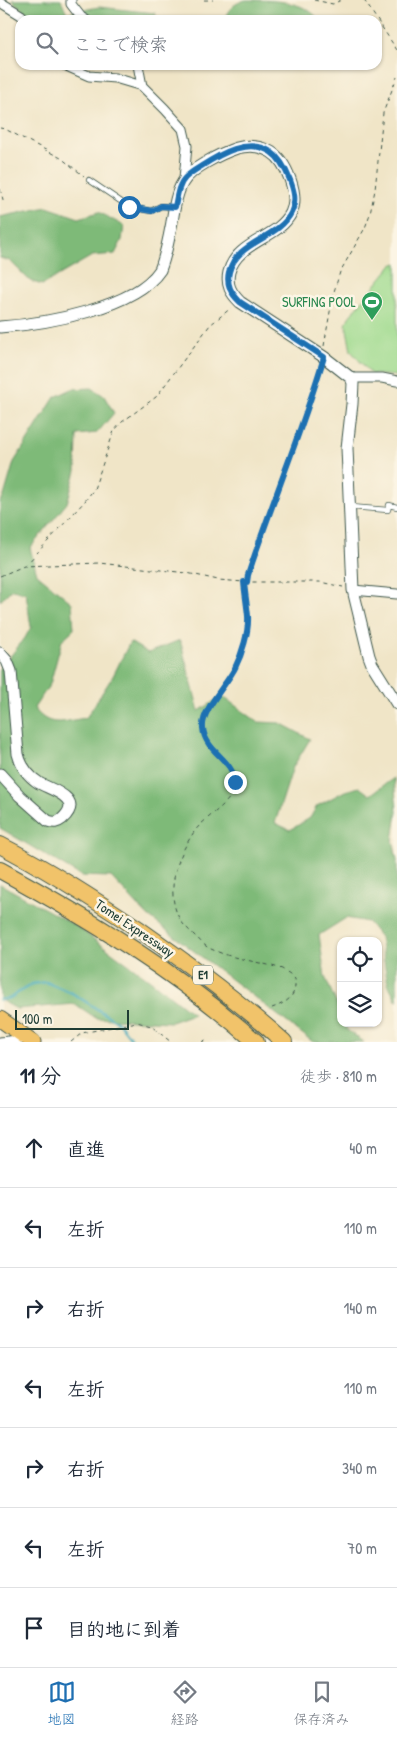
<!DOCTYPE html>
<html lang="ja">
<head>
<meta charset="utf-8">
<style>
	:root { --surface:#fff; --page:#f6f6f7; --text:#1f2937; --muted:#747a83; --line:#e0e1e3; --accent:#1f6fb2 }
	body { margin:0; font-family:"Patrick Hand","Klee One",sans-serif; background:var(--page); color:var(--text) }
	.controls { position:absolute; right:15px; bottom:15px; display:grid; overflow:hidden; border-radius:10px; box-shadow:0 1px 4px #0004 }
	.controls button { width:45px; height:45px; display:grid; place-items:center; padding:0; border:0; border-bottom:1px solid var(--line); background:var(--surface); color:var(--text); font:25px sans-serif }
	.scale { position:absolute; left:15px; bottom:12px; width:114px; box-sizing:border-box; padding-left:5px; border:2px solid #1f3d34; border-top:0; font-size:14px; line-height:18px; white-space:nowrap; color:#1f3d34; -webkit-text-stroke:4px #fcf5e5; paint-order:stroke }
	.stop { position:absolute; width:15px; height:15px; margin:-11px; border:4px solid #1f6fb2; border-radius:50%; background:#fff }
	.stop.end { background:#1f6fb2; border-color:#fff; box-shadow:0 1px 5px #0008 }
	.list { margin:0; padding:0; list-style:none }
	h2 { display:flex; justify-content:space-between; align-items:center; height:65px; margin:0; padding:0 20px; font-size:21px }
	h2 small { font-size:16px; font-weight:400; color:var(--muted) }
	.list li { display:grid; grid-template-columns:32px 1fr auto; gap:15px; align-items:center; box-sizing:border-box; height:80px; padding:0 20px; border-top:1px solid var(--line) }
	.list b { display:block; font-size:19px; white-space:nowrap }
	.list em { font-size:16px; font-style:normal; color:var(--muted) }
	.icon { flex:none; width:28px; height:28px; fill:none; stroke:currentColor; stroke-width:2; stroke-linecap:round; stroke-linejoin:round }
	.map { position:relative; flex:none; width:397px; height:1042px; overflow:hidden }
	.search { position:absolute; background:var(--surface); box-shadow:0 1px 4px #0004; left:15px; right:15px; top:15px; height:55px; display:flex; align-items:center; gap:12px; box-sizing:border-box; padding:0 18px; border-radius:15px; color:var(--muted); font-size:19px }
	.sheet { height:625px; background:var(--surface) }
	nav { display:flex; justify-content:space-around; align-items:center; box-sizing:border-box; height:70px; border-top:1px solid var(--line); background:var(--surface); font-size:14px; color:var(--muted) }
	nav a { display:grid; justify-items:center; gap:2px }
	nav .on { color:var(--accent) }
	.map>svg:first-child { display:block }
	.green { fill:#9eda8d; stroke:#5e8c60 }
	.forest { fill:#7eba78; stroke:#4e7c56 }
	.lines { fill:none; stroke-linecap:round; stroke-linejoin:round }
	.stream { stroke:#3ca9bb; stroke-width:2.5 }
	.service-casing { stroke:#3e564a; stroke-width:6 }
	.minor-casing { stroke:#3e564a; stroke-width:11 }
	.tertiary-casing { stroke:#3e564a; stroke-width:13 }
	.primary-casing { stroke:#3e564a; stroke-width:17 }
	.motorway-casing { stroke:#3e564a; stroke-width:18 }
	.path { stroke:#3e564a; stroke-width:1; stroke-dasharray:4 4; stroke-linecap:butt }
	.service { stroke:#fff; stroke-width:4.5 }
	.minor { stroke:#fff; stroke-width:9 }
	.tertiary { stroke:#fff; stroke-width:11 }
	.primary { stroke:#f1c36a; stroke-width:15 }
	.motorway { stroke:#f1c36a; stroke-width:16 }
	.route { stroke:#1f6fb2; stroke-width:6 }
	.labels { text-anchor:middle; stroke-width:5; stroke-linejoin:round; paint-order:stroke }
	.shield { fill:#fcf5e5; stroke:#617469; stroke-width:1 }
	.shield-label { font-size:12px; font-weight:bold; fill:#1f3d34 }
	.leisure-label { font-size:14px; fill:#27864d; stroke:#fcf5e5; text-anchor:end }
	.street-label { font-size:14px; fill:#1f3d34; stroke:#fcf5e5 }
</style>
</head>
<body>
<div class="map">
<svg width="397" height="1042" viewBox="0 0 397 1042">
	<rect width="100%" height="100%" fill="#fcf5e5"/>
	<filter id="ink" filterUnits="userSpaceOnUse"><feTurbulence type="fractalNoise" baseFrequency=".02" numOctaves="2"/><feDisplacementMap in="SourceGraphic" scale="10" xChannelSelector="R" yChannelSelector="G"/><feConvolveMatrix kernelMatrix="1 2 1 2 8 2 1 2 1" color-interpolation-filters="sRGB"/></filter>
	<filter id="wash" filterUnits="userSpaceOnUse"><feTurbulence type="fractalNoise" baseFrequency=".0096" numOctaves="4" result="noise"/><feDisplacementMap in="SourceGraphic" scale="20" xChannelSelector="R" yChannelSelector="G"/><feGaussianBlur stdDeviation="1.12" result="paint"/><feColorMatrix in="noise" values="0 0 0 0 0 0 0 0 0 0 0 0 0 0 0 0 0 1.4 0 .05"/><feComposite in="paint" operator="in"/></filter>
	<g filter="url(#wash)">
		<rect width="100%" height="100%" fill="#f0e5c7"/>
		<path class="green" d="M397,263V376L371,374L351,351L346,324L349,317L392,265Z"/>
		<path class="forest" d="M12,0H61L67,13L99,7L155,13L158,20H34Z
			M246,0C271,0 305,0 319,20H224C228,9 234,3 246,0Z
			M47,207L79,218L99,212L124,226L122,240L115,254L92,256L42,285L30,281L10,261L0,258V217Z
			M92,388L104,396L114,413L97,433L77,435L76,471L67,503L30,548L37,574L72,603L74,629L62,640L50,684L34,708C49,729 63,721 86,718L113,676L130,642L148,653L180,640L199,711L222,696L258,722L280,723L310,739L293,767L275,823L290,830L310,818L317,806L345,791L359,787L370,795L394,778L397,812L393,840L397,861V1001L388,984L380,937L368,922L346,918L319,935L325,977L341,1014V1023H345L347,1030L364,1042H313L148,916L111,877L81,876L0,828V669L25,638L31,627L26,593L12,589L0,601V502L4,496L14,462L55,397L72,389Z
			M0,884L76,926L150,980L193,1014L171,1022L96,1018L75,1004L17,1009L0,1000Z"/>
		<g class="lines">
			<path class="stream" d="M0,1000L10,998L32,984L46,982L72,993L119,1023L134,1042"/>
		</g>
	</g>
	<g filter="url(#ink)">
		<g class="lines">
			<g class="service-casing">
				<path id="service" d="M89,180L129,207L151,211L161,206L173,207
					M351,507L388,510L389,505L397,507"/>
			</g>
			<g class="minor-casing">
				<path id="minor" d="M71,0V4L81,17L86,20
					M0,2L21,15L26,20
					M64,65L89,76L115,78L142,86L165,109L183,129L187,146L184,179
					M138,65L142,86
					M351,378H382L397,381
					M353,590L397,594
					M0,1042L26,1039"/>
			</g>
			<g class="tertiary-casing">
				<path id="tertiary" d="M0,327C44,324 135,308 160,270C166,255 169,238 172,222C174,209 176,193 183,182C191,168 222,153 237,148C248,145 261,146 271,152C286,161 300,195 291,213C278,239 237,241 229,272C226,285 231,293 240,302L324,357L351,378L353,383L352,404L347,448L353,590L369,656L372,664L397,704
					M0,653L7,661L11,671L18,754C21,766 28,776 39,783C51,790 85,798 62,819C57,823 54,823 48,821L20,796L0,774"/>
			</g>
			<g class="primary-casing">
				<path id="primary" d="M0,1019L33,1042"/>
			</g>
			<g class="motorway-casing">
				<path id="motorway" d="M0,845C49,870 95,900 140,930C190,965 239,1001 284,1042
					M0,870C90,919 179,974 256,1042"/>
			</g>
			<path class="path" d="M204,0H213
				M314,0L333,4L341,0
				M364,0L397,50
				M0,128L5,129L61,158L84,176
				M0,189L4,203
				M324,346L333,295L340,272L365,228L370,214L375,190L383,113L397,77
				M25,566L85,501L94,489L114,431L122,422L156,397L210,325L231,308
				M0,576L24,566L99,563L187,573L218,580L244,582H320L343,587
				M247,581V575C271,505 300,438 321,368
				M244,582C245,593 247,605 248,616C249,632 242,653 235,667C228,683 202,711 203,727C203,754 245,762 233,792C226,807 204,818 194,832C177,857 165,890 179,918C183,925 189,930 194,935C199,939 203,945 209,948C231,959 258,961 282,969L290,974L295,979C297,997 286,1003 272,1008
				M71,1042L82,1033L137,1022L151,1026L171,1042
				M202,1042L207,1039"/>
			<use href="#service" class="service"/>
			<use href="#minor" class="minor"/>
			<use href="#tertiary" class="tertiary"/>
			<use href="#primary" class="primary"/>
			<use href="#motorway" class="motorway"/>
		</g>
	</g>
	<g class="lines" filter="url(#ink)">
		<path class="route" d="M129,207L152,211L161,206L175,207C177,197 178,185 185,178C189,174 195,170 200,167C220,154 248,137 271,152C280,158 286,170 290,180C294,191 297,201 291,213C278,239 237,241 229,272C226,285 231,293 240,302L324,357C302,431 272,502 248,575L247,582H244C245,594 247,605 248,616C249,632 242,654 235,668C227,684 201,711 203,728C205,752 233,759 235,782"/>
	</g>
	<defs>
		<g id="stadium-pin" transform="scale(1.125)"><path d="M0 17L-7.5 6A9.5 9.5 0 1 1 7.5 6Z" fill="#2e9e5b" stroke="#fcf5e5"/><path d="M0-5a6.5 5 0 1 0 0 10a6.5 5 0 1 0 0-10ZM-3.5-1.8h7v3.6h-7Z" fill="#fff"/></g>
	</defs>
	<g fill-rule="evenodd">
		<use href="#stadium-pin" x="372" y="302"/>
	</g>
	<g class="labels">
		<rect class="shield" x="193" y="965.5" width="20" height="19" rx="4"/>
		<g class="shield-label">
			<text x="203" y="979">E1</text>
		</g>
		<g class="leisure-label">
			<text x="356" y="307">SURFING POOL</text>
		</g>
		<g class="street-label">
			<text transform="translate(135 928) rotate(34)" y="5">Tomei Expressway</text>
		</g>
	</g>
</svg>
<div class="controls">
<button><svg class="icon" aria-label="locate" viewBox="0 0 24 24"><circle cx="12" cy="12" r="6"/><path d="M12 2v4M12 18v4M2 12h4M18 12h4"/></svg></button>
<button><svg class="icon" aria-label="layers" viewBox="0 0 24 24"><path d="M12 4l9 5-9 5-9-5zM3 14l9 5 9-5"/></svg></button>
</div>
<div class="scale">100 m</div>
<div class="stop" style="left:129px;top:207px"></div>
<div class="stop end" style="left:235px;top:782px"></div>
<div class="search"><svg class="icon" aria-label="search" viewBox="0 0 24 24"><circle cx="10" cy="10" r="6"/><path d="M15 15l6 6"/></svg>ここで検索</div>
</div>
<section class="sheet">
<h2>11 分<small>徒歩 · 810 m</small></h2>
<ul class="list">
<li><svg class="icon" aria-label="ahead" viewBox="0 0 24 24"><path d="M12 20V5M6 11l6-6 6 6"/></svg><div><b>直進</b></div><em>40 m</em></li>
<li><svg class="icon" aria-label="left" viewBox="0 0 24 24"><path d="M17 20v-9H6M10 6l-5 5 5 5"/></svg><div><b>左折</b></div><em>110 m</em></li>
<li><svg class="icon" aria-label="right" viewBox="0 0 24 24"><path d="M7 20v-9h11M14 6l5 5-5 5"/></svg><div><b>右折</b></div><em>140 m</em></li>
<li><svg class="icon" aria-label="left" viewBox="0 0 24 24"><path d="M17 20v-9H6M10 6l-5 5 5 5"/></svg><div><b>左折</b></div><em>110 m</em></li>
<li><svg class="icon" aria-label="right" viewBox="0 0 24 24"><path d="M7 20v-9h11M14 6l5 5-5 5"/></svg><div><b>右折</b></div><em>340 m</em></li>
<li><svg class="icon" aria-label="left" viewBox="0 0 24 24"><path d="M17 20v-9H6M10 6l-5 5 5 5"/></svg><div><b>左折</b></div><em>70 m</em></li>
<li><svg class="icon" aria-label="arrive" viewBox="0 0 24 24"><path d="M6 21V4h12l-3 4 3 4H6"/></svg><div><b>目的地に到着</b></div></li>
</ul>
</section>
<nav>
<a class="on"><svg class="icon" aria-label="map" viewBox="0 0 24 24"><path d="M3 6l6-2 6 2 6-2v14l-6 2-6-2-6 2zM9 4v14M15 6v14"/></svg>地図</a>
<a><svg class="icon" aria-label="directions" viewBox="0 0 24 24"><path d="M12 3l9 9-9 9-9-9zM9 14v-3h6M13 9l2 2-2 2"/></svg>経路</a>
<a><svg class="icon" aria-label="saved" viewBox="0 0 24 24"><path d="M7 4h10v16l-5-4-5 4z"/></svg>保存済み</a>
</nav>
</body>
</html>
